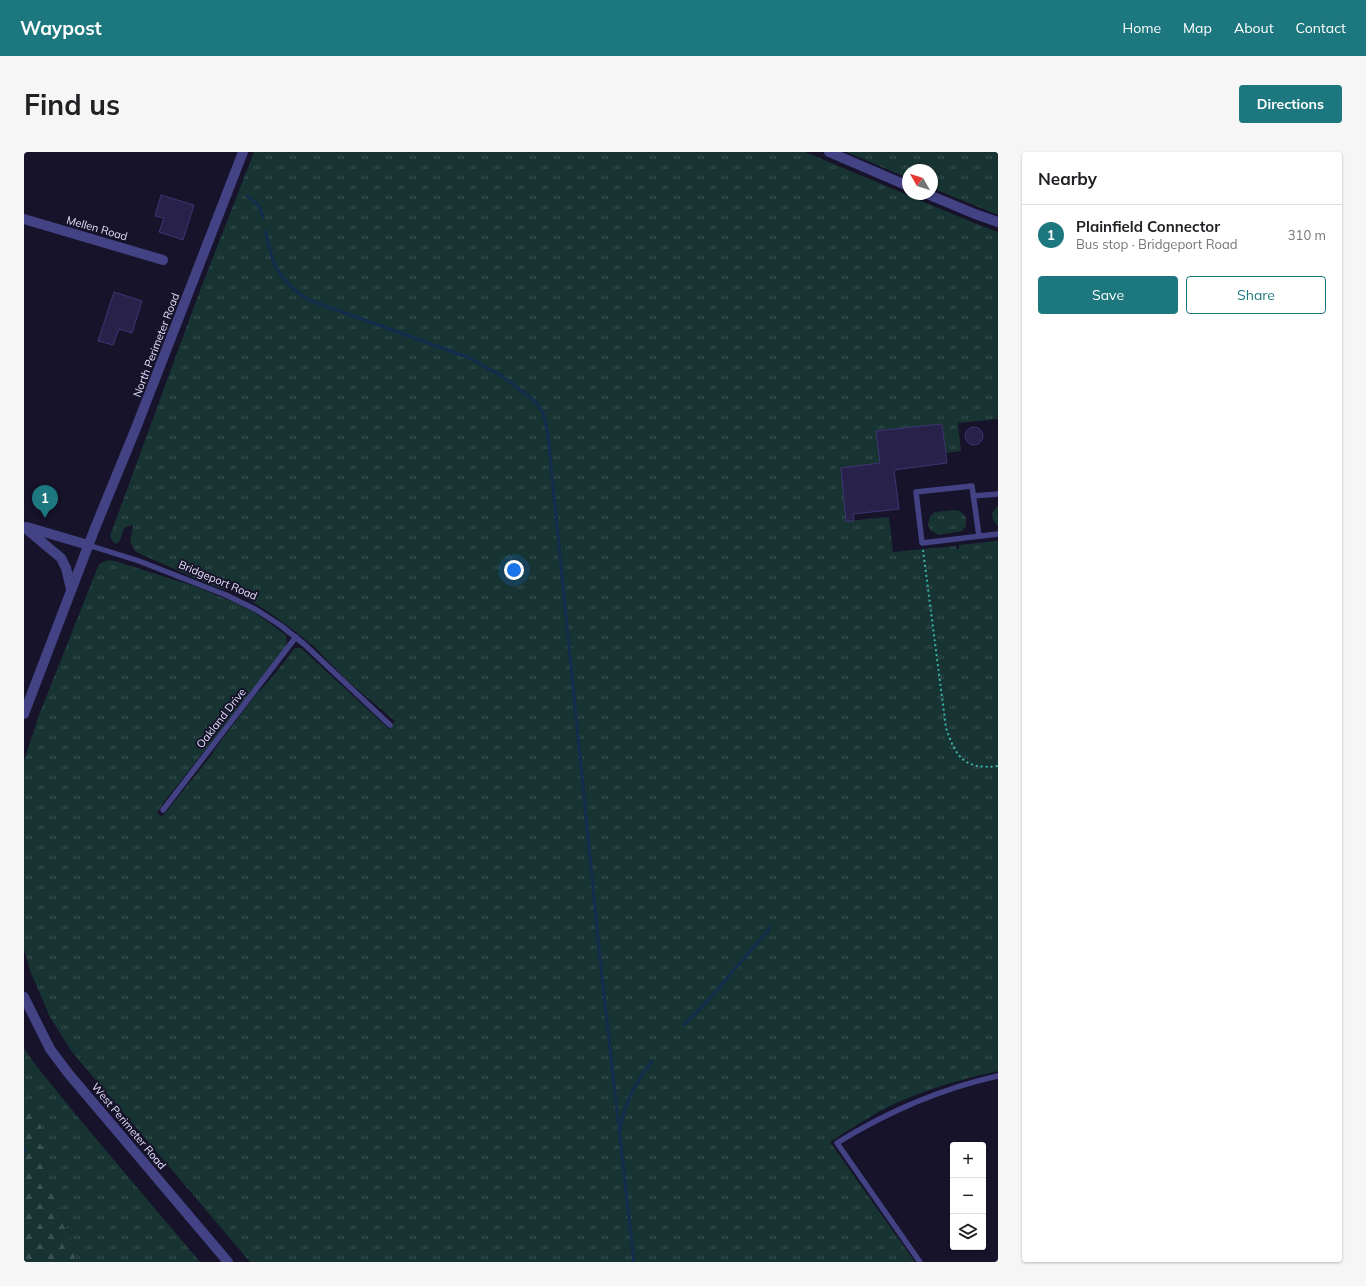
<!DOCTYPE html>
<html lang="en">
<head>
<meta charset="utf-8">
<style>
	:root { --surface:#fff; --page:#f6f6f6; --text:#202124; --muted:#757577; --line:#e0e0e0; --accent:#1d777e }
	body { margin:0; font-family:Mulish,sans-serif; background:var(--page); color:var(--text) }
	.controls { position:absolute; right:12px; bottom:12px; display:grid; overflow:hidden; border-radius:4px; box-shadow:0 1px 3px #0004 }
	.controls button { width:36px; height:36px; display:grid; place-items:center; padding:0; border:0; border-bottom:1px solid var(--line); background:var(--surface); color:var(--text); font:20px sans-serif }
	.compass { position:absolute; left:878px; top:12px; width:36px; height:36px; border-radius:50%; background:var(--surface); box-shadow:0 1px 3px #0004; rotate:309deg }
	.you { position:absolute; left:490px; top:418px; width:14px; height:14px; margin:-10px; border:3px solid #fff; border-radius:50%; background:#1a73e8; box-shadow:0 0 0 6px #1a73e833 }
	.badge { display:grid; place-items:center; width:26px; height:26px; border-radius:50%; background:var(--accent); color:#fff; font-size:13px; font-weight:700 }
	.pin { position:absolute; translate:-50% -33px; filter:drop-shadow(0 1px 2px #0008) }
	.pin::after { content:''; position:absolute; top:21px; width:14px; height:12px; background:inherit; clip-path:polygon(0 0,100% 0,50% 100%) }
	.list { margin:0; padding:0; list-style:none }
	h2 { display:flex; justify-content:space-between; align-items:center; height:52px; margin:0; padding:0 16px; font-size:17px }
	h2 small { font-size:13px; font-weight:400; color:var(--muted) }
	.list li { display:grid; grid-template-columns:26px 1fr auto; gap:12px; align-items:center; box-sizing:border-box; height:60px; padding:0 16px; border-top:1px solid var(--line) }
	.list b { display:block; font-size:15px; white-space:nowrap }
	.list p { margin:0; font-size:13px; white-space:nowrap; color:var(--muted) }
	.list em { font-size:13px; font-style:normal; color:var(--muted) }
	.actions { display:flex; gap:8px; padding:12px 16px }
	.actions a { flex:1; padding:9px 0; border:1px solid var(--accent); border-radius:4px; text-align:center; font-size:14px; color:var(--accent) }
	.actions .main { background:var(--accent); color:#fff }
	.icon { flex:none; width:22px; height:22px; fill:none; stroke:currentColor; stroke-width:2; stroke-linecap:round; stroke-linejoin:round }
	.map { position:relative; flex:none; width:974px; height:1110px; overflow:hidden; border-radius:4px }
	header { display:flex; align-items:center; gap:24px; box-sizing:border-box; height:56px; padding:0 20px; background:var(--accent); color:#fff }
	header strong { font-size:19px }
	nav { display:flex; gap:22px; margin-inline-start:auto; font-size:14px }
	.intro { display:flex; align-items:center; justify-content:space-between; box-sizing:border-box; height:96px; padding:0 24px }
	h1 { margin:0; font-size:28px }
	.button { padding:10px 18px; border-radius:4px; background:var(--accent); color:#fff; font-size:14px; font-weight:700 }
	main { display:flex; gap:24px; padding:0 24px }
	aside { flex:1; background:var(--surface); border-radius:4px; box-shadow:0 1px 3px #0004 }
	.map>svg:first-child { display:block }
	.grass { fill:url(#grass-tufts) }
	.forest { fill:url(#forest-firs) }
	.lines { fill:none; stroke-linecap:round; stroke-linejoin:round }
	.stream { stroke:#142c4e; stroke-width:3 }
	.building { fill:#28214a; stroke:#3f3574 }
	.path { stroke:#3bb4a8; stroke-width:2; stroke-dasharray:2 3; stroke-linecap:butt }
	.service { stroke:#424285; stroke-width:5.5 }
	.minor { stroke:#424285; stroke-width:10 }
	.tertiary { stroke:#424285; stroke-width:10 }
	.labels { text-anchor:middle; stroke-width:4; stroke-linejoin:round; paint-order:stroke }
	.street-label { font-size:11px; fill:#e1dffc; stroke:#16132a }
</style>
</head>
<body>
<header>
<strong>Waypost</strong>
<nav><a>Home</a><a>Map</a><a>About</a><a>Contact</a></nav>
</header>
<div class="intro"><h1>Find us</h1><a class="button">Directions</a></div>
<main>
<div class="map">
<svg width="974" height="1110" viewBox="0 0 974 1110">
	<defs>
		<pattern id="grass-tufts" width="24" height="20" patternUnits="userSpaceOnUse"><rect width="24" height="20" fill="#173432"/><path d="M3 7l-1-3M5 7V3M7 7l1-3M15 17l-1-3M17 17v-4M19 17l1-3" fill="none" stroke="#385151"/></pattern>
		<pattern id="forest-firs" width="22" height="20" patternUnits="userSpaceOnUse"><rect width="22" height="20" fill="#173432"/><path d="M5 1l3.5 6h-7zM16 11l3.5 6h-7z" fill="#385151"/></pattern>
	</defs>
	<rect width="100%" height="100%" fill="#16132a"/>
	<path class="grass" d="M230,0H781L950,71L974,80V267L934,271L937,299L922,301L918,272L852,279L856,311L817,316L822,369L865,365L869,400L932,394V397H935V393L974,389V919C934,928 895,939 858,958C840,968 823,979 806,990L891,1110H226L48,900L26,865L7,821L0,797V609L15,563L75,412L84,408L91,409L170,434L214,452L230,460L262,483L263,493L258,501L140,650L133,661L138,665L189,601L191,597L229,546L249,524L271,496H277L365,577L371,569L325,530L296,501L295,499C267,475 237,453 204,436L198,437L173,427L112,400L106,390L109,373C94,375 102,383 93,392L89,390L86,384L175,141Z
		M822,0H974V63L908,36V18H884V26Z
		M974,354V374L969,368L968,361Z
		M931,358L936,359L942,365V374L938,379L915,383L907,379L904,373L906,364L911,360Z
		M0,896L10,911L57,969L176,1110H51L49,1092L20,1014L18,979L12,959L0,941Z"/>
	<path class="forest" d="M0,941L12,959L19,981L20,1014L49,1092L51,1110H0Z"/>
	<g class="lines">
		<path class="stream" d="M223,44C232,50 237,55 239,66
			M242,80C247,111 256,131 285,148L443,205L475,222L511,249L519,261L524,283L577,816L610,1110
			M660,873L688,844L746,776
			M596,979C599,953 612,930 628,909
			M0,995V1000"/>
	</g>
	<path class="building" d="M137,43L170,53L159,88L135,80L140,66L131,64Z
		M90,140L118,149L108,181L95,177L89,193L74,189Z
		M918,272L923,311L870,318L875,357L829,362L830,369H822L817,316L856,311L852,279Z
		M941 284a9 9 0 1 1 18 0a9 9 0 1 1-18 0Z"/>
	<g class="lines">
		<path class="path" d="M899,398L922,576C932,606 941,618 974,614"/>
		<path class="service" d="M949,344L974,342
			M955,384L948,334L892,340L898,391L974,382
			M64,393L115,409L202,443L231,457L256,473L280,492L366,573
			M139,658L272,485
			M896,1110L813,991C863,960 916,937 974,924"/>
		<path class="minor" d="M805,0L884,34
			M903,42L951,62L974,70
			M0,67L139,108"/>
		<path class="tertiary" d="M0,375L37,406L42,416L47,437
			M3,375L64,393
			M0,562L71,376L112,276L219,0
			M0,845L26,897L44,921L204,1110"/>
	</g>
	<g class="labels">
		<g class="street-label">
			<text transform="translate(73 76) rotate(16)" y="4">Mellen Road</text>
			<text transform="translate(132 193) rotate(-69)" y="4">North Perimeter Road</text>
			<text transform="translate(194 428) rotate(23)" y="4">Bridgeport Road</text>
			<text transform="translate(197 566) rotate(-52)" y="4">Oakland Drive</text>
			<text transform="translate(105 974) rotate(50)" y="4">West Perimeter Road</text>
		</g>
	</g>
</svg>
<div class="controls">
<button>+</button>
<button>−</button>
<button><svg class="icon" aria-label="layers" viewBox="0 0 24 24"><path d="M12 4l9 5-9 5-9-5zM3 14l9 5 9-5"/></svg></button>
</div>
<svg class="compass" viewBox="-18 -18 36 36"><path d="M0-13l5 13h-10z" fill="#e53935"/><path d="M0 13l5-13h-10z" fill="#757577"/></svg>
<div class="you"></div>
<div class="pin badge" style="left:21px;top:366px">1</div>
</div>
<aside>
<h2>Nearby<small></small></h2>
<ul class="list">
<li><span class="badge">1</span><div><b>Plainfield Connector</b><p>Bus stop · Bridgeport Road</p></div><em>310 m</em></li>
</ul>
<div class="actions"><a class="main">Save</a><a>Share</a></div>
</aside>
</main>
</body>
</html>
